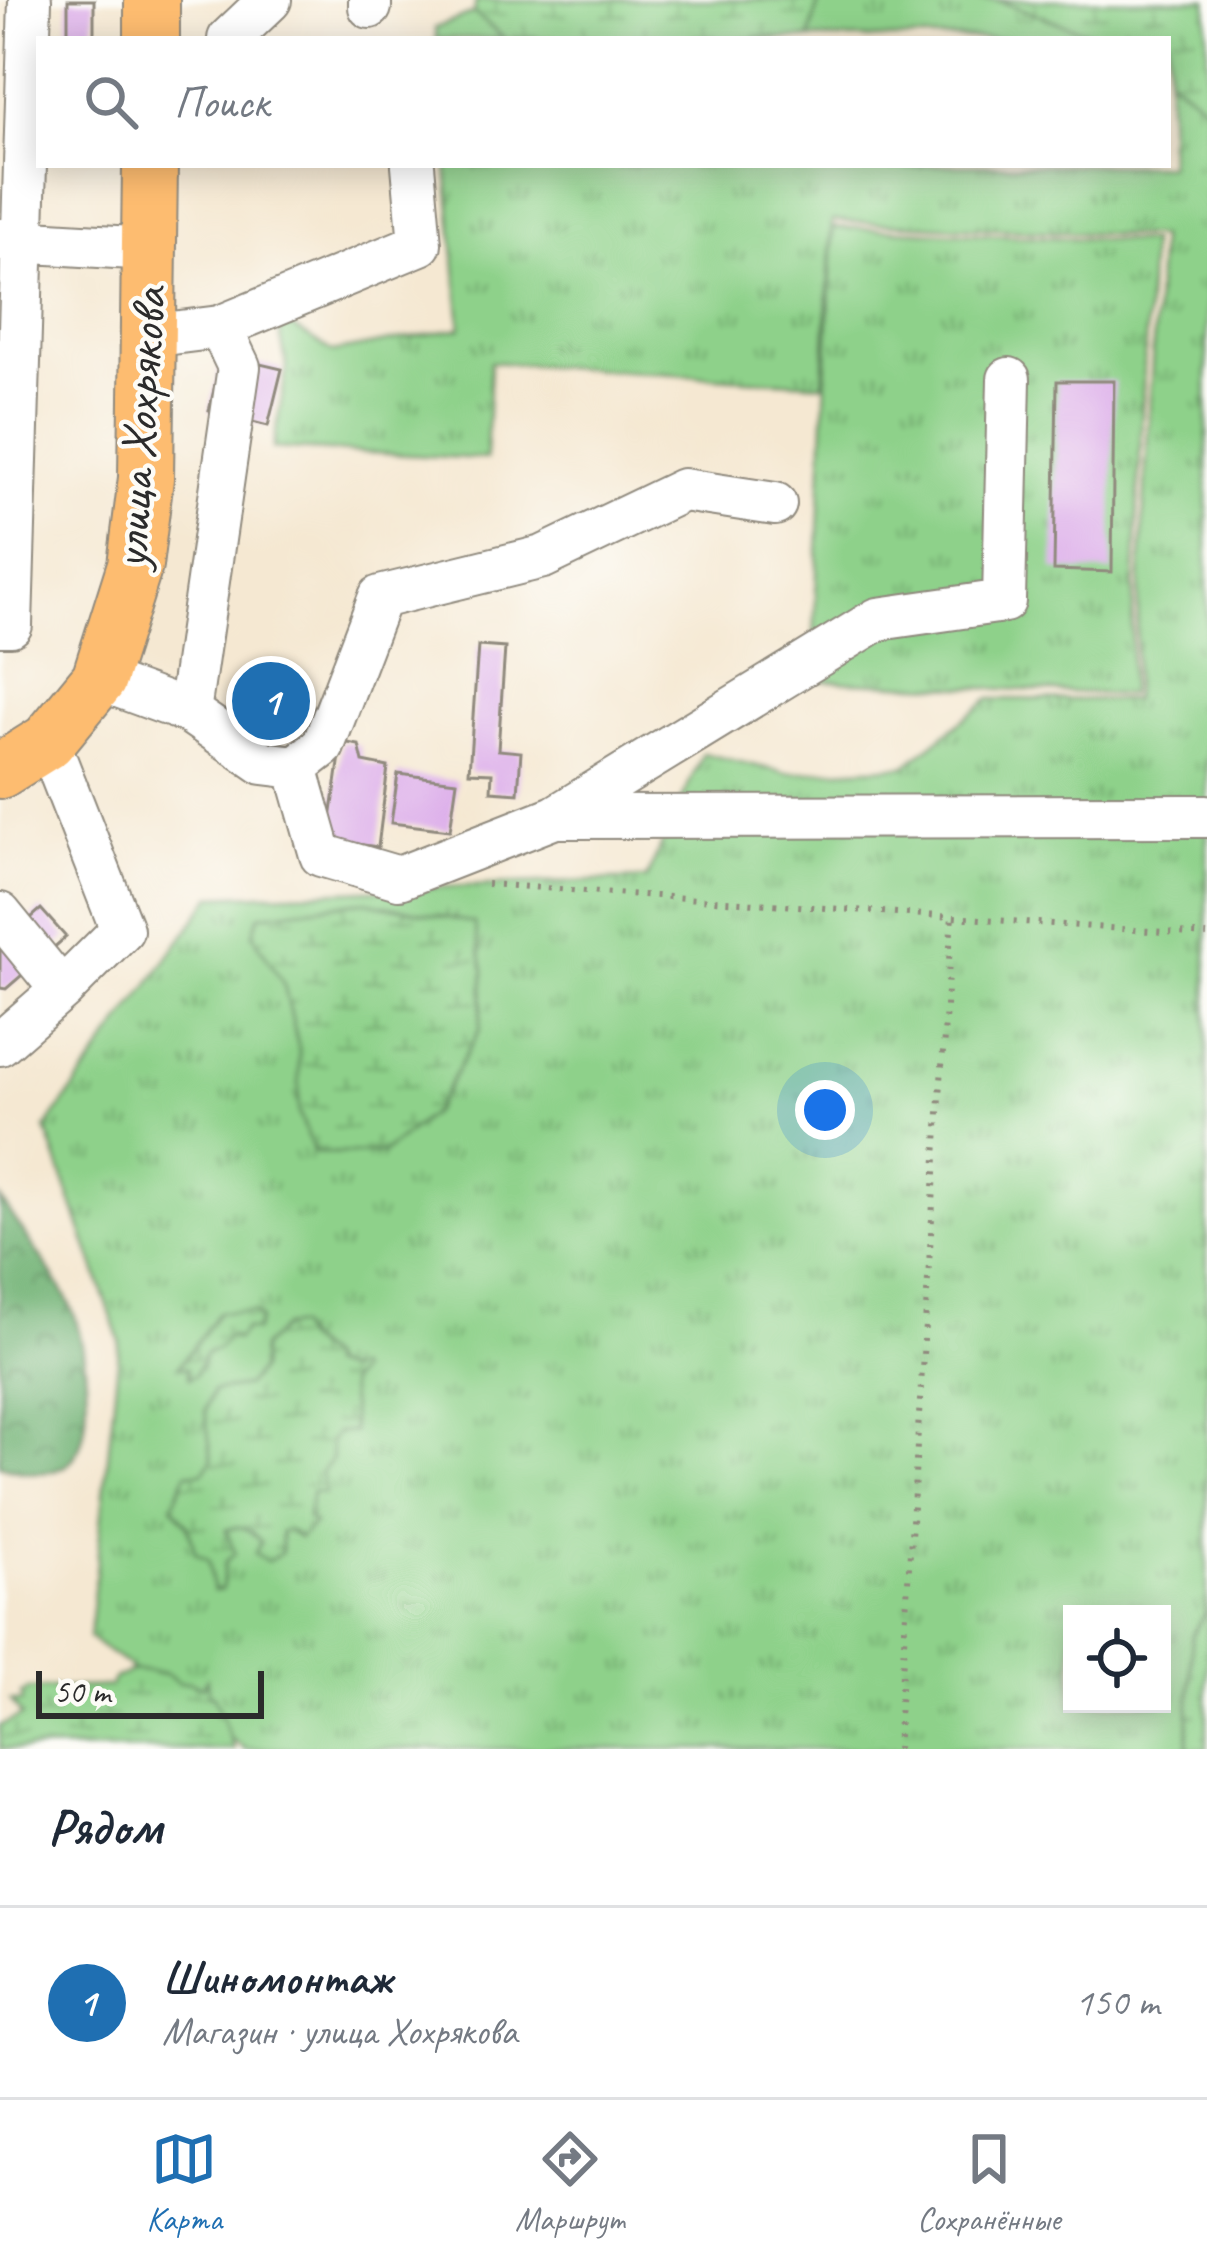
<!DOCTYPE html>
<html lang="ru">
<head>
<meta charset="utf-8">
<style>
	:root { --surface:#fff; --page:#f2f2f3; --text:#1f2937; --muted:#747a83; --line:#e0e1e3; --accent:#1f6fb2 }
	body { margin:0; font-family:Caveat,sans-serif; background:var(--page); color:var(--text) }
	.controls { position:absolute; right:36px; bottom:36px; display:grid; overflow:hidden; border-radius:0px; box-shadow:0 6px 30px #0003 }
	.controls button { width:108px; height:108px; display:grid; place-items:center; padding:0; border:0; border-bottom:3px solid var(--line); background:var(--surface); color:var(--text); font:60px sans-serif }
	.scale { position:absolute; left:36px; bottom:30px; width:228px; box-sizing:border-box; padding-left:12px; border:6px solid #2b2b2b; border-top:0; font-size:33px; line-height:42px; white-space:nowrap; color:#2b2b2b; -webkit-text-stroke:9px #fdfcf7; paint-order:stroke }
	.you { position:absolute; left:825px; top:1110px; width:42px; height:42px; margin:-30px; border:9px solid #fff; border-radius:50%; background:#1a73e8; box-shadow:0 0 0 18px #1a73e833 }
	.badge { display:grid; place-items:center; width:78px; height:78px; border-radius:50%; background:var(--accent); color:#fff; font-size:39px; font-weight:700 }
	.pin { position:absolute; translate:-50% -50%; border:6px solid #fff; box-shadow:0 3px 12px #0006 }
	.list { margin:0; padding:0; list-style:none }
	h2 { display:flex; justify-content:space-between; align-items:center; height:156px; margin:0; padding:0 48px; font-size:51px }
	h2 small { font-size:39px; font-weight:400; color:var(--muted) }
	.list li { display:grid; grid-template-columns:78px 1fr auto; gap:36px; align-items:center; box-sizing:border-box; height:192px; padding:0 48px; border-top:3px solid var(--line) }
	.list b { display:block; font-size:45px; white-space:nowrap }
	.list p { margin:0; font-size:39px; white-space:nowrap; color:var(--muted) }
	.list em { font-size:39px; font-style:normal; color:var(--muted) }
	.icon { flex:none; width:66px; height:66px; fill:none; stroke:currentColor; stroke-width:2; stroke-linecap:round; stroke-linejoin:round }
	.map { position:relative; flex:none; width:1207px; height:1749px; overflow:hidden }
	.search { position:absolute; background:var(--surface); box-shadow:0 6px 30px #0003; left:36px; right:36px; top:36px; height:132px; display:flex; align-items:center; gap:30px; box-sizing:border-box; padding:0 42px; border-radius:0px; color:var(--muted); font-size:45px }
	.sheet { height:348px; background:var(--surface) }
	nav { display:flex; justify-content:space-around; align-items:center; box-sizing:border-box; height:168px; border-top:3px solid var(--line); background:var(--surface); font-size:33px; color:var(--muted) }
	nav a { display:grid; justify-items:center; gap:6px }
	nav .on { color:var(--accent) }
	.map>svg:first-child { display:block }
	.grass { fill:url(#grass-tufts); stroke:#5c7e5a; stroke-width:3; fill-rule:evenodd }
	.forest { fill:url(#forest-crowns); stroke:#4e6f50; stroke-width:3 }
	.wetland { fill:url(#wetland-marsh); stroke:#5c7e5a; stroke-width:3 }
	.building { fill:#ddafea }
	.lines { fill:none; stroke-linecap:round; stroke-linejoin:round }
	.minor-casing { stroke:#908a7e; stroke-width:46 }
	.major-casing { stroke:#908a7e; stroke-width:58 }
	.path { stroke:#908a7e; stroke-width:6; stroke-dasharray:3 9; stroke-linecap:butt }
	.minor { stroke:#fff; stroke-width:42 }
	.major { stroke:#fdbc70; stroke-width:54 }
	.labels { text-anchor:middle; stroke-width:9; stroke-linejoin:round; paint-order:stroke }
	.street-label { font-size:51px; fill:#2b2b2b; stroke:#fdfcf7 }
</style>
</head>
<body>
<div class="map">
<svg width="1207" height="1749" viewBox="0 0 1207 1749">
	<defs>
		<pattern id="grass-tufts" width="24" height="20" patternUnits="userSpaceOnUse" patternTransform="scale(3)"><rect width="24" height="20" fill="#8ed18a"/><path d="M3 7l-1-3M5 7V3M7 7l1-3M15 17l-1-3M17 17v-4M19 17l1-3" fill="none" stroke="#74aa71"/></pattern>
		<pattern id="forest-crowns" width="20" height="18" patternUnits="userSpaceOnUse" patternTransform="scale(3)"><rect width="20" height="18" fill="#72b376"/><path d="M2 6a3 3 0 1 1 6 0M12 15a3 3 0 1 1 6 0" fill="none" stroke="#5e9261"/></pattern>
		<pattern id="wetland-marsh" width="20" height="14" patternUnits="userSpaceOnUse" patternTransform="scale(3)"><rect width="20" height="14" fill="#8ed18a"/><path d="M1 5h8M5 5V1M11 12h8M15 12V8" fill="none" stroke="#74aa71"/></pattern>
	</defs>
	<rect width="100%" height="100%" fill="#fdfcf7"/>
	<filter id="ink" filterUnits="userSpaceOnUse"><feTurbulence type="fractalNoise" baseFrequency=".00833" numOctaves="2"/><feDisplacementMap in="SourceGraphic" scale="24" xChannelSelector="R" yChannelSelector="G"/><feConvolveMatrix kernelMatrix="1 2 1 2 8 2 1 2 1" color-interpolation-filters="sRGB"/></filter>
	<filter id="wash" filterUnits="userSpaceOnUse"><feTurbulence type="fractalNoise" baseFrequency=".004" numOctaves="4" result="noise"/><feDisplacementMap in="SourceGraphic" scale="48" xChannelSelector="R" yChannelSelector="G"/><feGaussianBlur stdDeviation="2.7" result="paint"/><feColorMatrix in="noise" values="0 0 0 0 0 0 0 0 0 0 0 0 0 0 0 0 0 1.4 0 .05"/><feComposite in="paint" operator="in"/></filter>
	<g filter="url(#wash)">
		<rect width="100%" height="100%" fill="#f5e8d2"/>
		<path class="grass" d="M819,0H996L1106,39H809Z
			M474,13L505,39H436L435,28Z
			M1168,77L1207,107V1610L1192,1635L1188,1749H245L89,1638L120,1341L46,1128L212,896L646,879L703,753L786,773L905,766L989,699L1133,700L1159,237L832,221L823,384L490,362L486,459L273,448L287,368L277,317L333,352L461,328L447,165H1168ZM1072,1614H1162V1704H1072Z
			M833,227L1150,242L1129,695L812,680Z"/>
		<path class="forest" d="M0,1198C19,1228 65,1287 75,1317C86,1350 94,1423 76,1454C60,1481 23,1473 0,1465Z"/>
		<path class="wetland" d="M476,0H819L809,39H505L474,13Z
			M997,0H1207V107L1168,77V39H1106Z
			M363,901L474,923L484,971L480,1029L434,1111L383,1153H314L299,1112V1049L284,985L253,934L259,915Z
			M219,1312H255L260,1319L255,1331L245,1329L236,1340L230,1335L217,1349L206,1353L195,1375L189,1378L187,1368L178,1367Z
			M297,1326L301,1337L328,1359L327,1365L346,1371L355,1368L357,1372L348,1383L353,1432L336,1433L330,1442L332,1459L321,1472L325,1494L312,1492L307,1518L314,1524L299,1538L287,1530L281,1532V1553L267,1561L255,1553L261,1542C251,1530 241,1524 226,1530L235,1553L225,1562L222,1590L213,1591L209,1560L195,1552L188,1525L172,1506L187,1473L203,1472L212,1460L205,1410L213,1391L246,1386L260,1369L261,1348L283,1327Z
			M1207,1610V1749H1188L1192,1635Z
			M132,1670L166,1673L179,1683L190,1682L202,1687L207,1679L209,1695L214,1696L234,1749H0V1726L22,1716L11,1701L22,1702L21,1694L28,1689L111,1686L114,1679Z"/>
		<g id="blocks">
			<path class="building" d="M68,0H94V39H68Z
				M222,355L282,369L268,426L209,411Z
				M1057,381H1114L1112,572L1054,570Z
				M478,646L505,648L498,750L521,752L518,793L491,791L492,773L469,772Z
				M262,669L286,672L279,734L255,731Z
				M342,742L359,745L363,762L388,767L378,847L328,840Z
				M398,774L457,781L450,830L391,823Z
				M41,909L66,937L6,989L0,988V945Z"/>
		</g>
	</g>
	<g filter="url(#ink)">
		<use href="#blocks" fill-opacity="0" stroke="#908a7e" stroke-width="3"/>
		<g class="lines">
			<g class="minor-casing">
				<path id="minor" d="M370,7V0
					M229,39L270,0
					M0,240L149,249
					M220,327L420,244L413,165
					M0,625H11L30,0
					M99,679L189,712L239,367L220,327L148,336
					M189,712L263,763L296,767L323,746L380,597L543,557L683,490L775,504
					M296,767L321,855L399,878L555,817L878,619L1004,601L1009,379
					M556,817L1207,816
					M0,914L62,990L122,930L48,741
					M0,1044L62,990"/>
			</g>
			<g class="major-casing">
				<path id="major" d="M152,39V0
					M0,771L48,741L99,679L135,565L146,478L150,165"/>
			</g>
			<path class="path" d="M487,884L1207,935
				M897,1749L952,915"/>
			<use href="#minor" class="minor"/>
			<use href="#major" class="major"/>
		</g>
	</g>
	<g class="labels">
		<g class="street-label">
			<text transform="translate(138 428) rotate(-86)" y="18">улица Хохрякова</text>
		</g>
	</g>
</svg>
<div class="controls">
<button><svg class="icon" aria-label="locate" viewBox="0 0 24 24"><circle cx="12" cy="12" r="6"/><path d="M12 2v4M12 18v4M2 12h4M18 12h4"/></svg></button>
</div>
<div class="scale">50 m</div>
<div class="you"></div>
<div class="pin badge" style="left:271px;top:701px">1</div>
<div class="search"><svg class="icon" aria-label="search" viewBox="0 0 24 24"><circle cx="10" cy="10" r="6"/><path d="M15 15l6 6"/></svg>Поиск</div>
</div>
<section class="sheet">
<h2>Рядом<small></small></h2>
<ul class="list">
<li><span class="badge">1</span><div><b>Шиномонтаж</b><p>Магазин · улица Хохрякова</p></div><em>150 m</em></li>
</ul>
</section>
<nav>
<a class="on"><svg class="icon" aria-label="map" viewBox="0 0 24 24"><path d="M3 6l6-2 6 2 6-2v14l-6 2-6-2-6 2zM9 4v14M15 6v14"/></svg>Карта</a>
<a><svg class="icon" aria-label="directions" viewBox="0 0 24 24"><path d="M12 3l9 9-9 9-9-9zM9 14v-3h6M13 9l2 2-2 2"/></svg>Маршрут</a>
<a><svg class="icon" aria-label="saved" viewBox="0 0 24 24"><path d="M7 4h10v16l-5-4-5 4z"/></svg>Сохранённые</a>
</nav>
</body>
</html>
